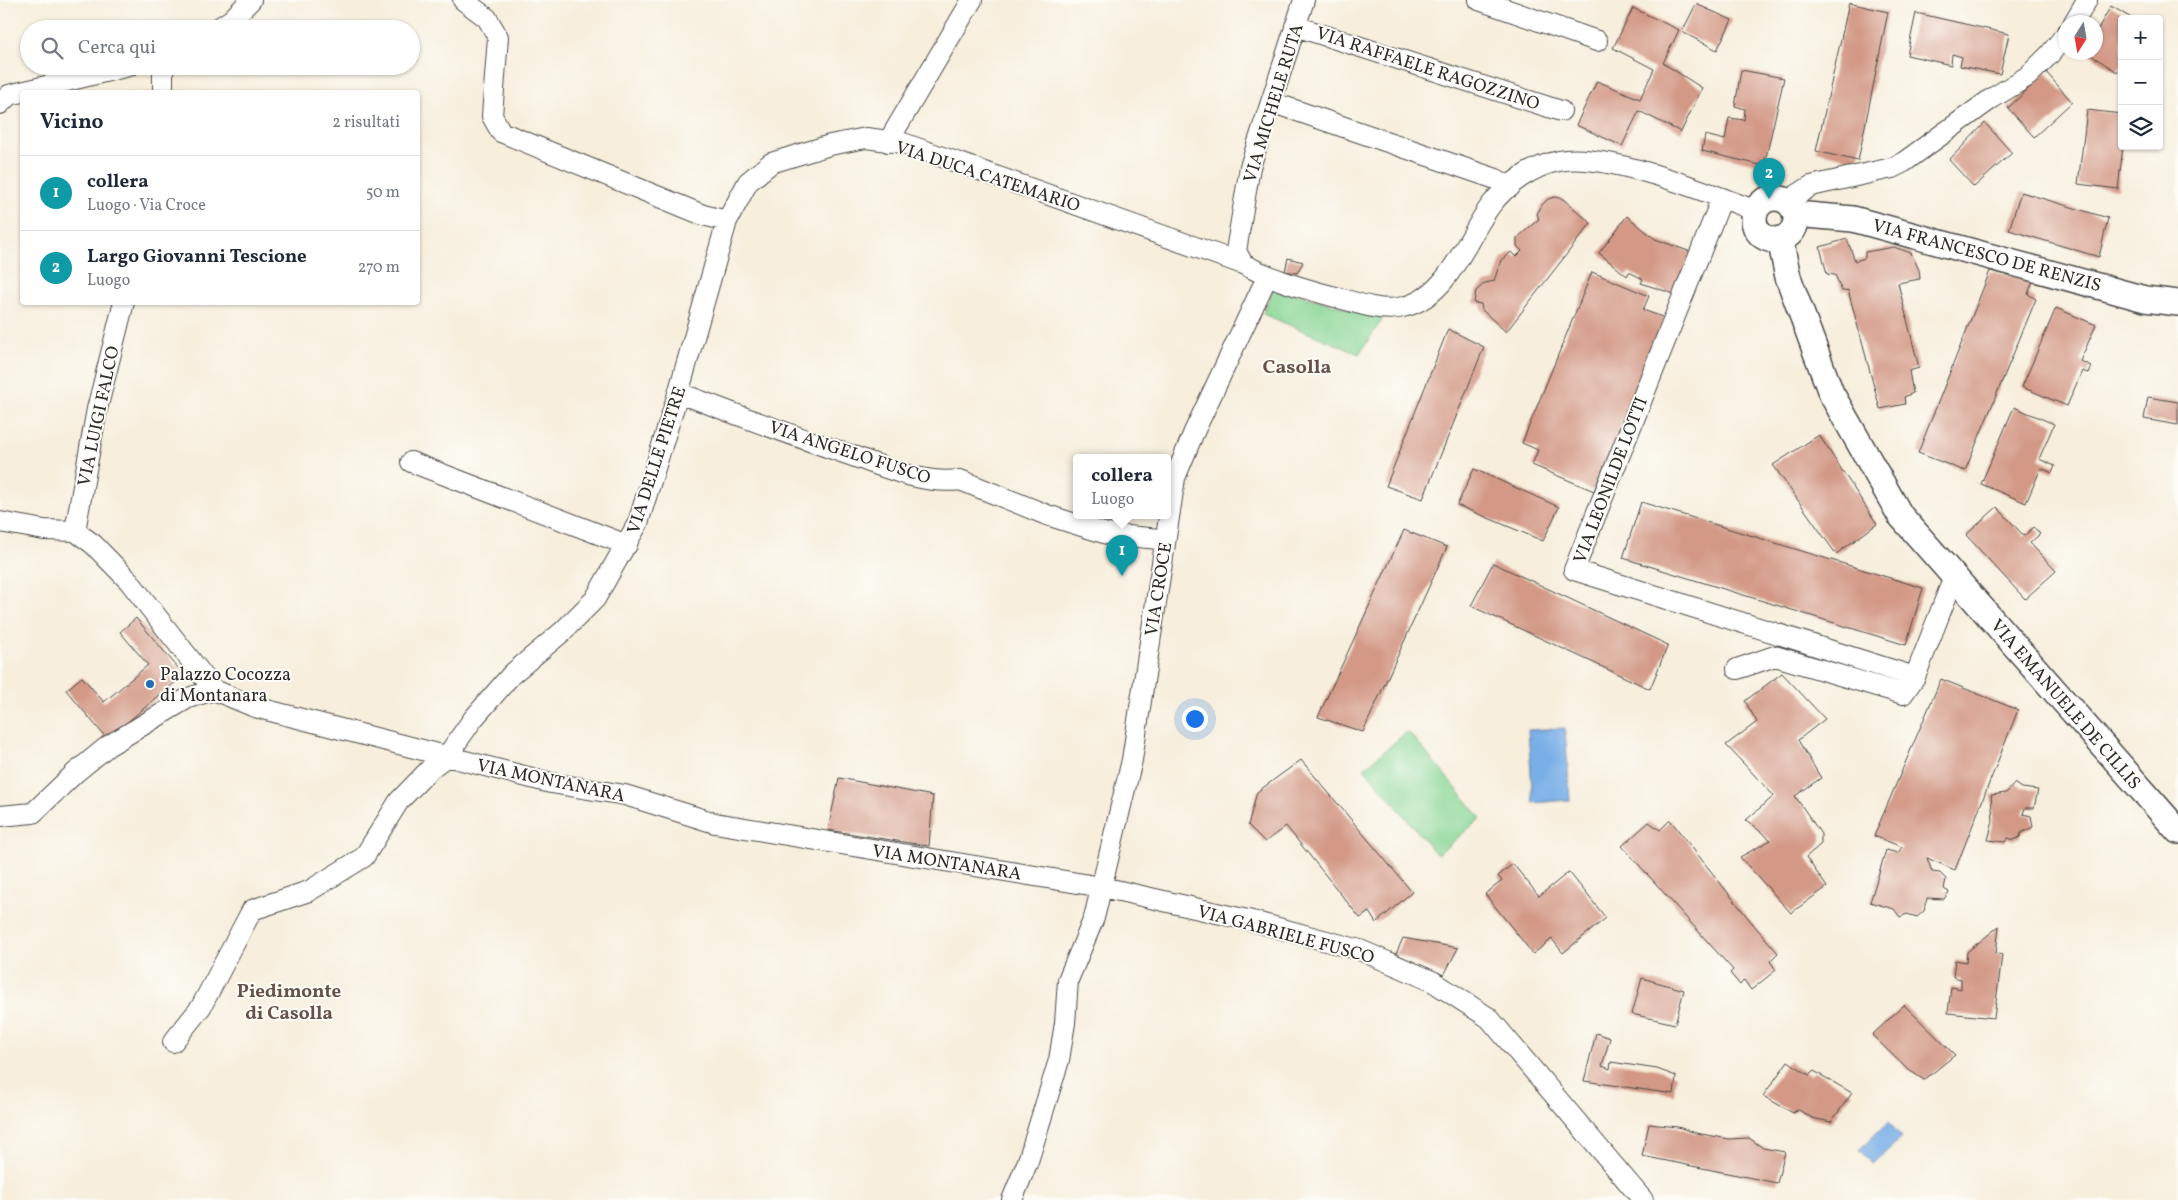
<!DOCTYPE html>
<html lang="it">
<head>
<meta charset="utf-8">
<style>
	:root { --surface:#fff; --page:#f2f2f3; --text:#1f2937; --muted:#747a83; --line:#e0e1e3; --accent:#1f6fb2 }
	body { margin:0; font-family:Vollkorn,serif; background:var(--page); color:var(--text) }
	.controls { position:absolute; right:15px; top:15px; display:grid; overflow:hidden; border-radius:5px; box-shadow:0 1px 4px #0004 }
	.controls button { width:45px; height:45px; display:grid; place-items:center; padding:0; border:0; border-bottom:1px solid var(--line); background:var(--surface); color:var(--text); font:25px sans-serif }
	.compass { position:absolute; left:2058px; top:15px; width:45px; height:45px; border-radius:50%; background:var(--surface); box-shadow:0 1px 4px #0004; rotate:191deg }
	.you { position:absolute; left:1194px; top:718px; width:18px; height:18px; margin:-12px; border:4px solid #fff; border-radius:50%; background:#1a73e8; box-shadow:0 0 0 8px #1a73e833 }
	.badge { display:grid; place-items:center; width:32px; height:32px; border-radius:50%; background:var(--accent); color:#fff; font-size:16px; font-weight:700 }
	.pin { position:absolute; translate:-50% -41px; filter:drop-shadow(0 1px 2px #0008) }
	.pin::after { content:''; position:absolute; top:26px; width:18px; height:15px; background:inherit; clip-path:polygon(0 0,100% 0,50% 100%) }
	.popup { position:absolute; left:1073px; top:454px; width:98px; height:65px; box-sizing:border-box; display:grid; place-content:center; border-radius:5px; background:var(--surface); filter:drop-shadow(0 1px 4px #0005); font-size:16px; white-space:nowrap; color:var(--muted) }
	.popup b { font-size:19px; color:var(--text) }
	.popup::after { content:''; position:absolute; left:50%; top:100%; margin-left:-10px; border:10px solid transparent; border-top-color:var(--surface) }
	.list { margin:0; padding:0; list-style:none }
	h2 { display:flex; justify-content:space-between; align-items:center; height:65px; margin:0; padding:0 20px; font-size:21px }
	h2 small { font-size:16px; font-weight:400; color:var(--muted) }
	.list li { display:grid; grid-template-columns:32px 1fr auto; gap:15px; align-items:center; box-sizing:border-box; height:75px; padding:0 20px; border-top:1px solid var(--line) }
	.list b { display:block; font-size:19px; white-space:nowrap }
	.list p { margin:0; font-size:16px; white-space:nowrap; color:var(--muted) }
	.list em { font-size:16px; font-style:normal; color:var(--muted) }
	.icon { flex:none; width:28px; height:28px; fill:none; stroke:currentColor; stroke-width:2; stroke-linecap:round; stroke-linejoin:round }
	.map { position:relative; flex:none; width:2178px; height:1200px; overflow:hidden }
	.search { position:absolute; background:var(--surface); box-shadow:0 1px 4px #0004; left:20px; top:20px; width:400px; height:55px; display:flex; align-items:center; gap:12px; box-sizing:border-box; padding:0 18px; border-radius:28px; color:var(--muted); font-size:19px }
	.panel { position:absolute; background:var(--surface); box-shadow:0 1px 4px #0004; left:20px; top:90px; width:400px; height:215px; border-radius:5px }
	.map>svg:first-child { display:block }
	.green { fill:#87d594; stroke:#598060 }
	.water { fill:#79afe7; stroke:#526d89 }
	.building { fill:#d39986 }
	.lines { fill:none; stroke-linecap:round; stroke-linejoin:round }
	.minor-casing { stroke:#4a4846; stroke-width:22 }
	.tertiary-casing { stroke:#4a4846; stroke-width:28 }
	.minor { stroke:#fff; stroke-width:20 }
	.tertiary { stroke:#fff; stroke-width:25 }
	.poi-dot { fill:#1f6fb2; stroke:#fdfcf7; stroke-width:2 }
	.labels { text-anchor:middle; stroke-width:4; stroke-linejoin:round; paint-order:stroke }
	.street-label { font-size:18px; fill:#2b2b2b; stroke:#fdfcf7 }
	.poi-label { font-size:18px; fill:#2b2b2b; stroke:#fdfcf7; text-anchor:start }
	.neighbourhood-label { font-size:19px; font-weight:bold; fill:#66524b; stroke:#fdfcf7 }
	.quarter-label { font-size:20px; font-weight:bold; fill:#66524b; stroke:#fdfcf7 }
</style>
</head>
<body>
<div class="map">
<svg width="2178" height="1200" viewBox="0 0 2178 1200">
	<rect width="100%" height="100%" fill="#fdfcf7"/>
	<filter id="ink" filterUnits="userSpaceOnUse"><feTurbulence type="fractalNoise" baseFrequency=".02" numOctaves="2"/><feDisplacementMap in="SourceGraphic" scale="10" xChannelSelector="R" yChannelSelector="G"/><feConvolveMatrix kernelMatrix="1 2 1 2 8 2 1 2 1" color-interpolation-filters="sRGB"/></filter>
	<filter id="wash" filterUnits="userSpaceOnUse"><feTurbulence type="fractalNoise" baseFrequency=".0096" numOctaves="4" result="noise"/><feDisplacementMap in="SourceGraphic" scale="20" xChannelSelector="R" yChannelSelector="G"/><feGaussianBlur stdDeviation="1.12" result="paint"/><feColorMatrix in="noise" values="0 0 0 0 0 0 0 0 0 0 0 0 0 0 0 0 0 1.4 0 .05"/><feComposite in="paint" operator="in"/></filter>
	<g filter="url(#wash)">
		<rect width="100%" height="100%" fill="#f7eedc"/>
		<path class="green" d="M1273,288L1383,318L1359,354L1263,314Z
			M1408,731L1481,818L1437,855L1364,768Z"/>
		<path class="water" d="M1565,728L1570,800L1533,803L1528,730Z
			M1888,1122L1902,1137L1873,1164L1859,1150Z"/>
		<g id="blocks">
			<path class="building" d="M1849,3L1888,12L1858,161L1816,151Z
				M1696,4L1732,20L1717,50L1682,32Z
				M2111,6L2133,19H2122V65L2117,72L2086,52H2096V32Z
				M1633,8L1679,30L1663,63L1702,88L1681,132L1639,111L1622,146L1576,125L1597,81L1640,99L1654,69L1613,48Z
				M1916,13L2009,34L2000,74L1960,66L1962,57L1952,54L1951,65L1907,55Z
				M1741,70L1784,78L1764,166L1702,151L1705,135L1725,140L1729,118L1744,120L1745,109L1735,106Z
				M2046,72L2072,102L2034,137L2008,108Z
				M2087,110L2122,114L2123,146L2118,189L2078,184Z
				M1985,123L2012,153L1974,187L1949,160Z
				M2021,192L2108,218L2099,257L2009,230Z
				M1555,197L1563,199L1591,223L1506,332L1482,310L1481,304L1474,303L1476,291L1485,283L1494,281L1501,260L1511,252L1516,257L1522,251L1517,246V238L1539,219L1537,214L1542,205L1548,199Z
				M1627,216L1655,239L1691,252L1674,294L1641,283L1643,279L1629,272L1627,276L1599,253Z
				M1847,239L1855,261L1865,258V252L1894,247L1911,253L1919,270L1920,279L1898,283L1919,368L1909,371L1913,393L1904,397L1905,404L1880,409L1848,290L1842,291L1835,275L1827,274L1820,247Z
				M1288,258L1303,262L1297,273L1285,271Z
				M1990,271L2033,281L2028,294L2036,299L1965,471L1918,453Z
				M1592,272L1649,296L1643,310L1665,318L1594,491L1532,465L1538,450L1522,443Z
				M2056,308L2096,325L2080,361L2091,366L2088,373L2082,371L2067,406L2022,387Z
				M1448,329L1484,347L1423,499L1386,486Z
				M2148,397L2178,402V425L2144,419Z
				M2014,407L2054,424L2039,459L2055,466L2052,473L2041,468L2026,503L1981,484Z
				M1819,435L1877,524L1836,554L1773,465Z
				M1474,469L1559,507L1543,541L1457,505Z
				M1641,502L1923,588L1906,645L1623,558Z
				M1997,507L2024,536L2034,527L2040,534L2030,543L2056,571L2025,599L1966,535Z
				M1404,530L1447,547L1363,732L1318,717Z
				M1493,563L1668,645L1650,689L1471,606Z
				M136,618L184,675L107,739L66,690L82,677L104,702L148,665L120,632Z
				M1782,673L1825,719L1798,740L1821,778L1795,796L1821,834V844L1806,857L1827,887L1791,913L1740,857L1771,840L1746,820L1774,796L1726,745L1757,722L1745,701Z
				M1941,679L2018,710L1955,870L1927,858L1932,872L1940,873L1946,879L1944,889L1949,892L1944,899L1927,898L1924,911L1917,917L1907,914L1900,917L1894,909L1870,902L1886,850L1898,853L1902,847L1874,836Z
				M1301,760L1412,892L1376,923L1369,912L1360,918L1286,826L1265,842L1248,825L1257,792Z
				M839,778L933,796L929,846L828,830Z
				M2015,783L2022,788L2038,790L2034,808H2025L2023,814L2031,816L2033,827L2021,833L2020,837L2014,840L2008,838L2005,842L1988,840L1993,821L1991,795L2006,793Z
				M1670,820L1753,924L1778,953L1770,961L1776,970L1751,990L1744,980L1740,985L1730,973L1733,970L1622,846L1649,822L1660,830Z
				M1513,864L1539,896L1569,872L1606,918L1563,953L1552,939L1533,954L1485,894L1502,881L1498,876Z
				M1999,926L1996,953L2002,955L1994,1018L1948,1013L1951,987L1961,989V979L1953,977L1955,960L1966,962L1967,952Z
				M1403,938L1458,948L1444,975L1396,954Z
				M1642,978L1684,990L1675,1024L1632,1014Z
				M1904,1005L1955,1055L1924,1080L1906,1068L1872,1035Z
				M1596,1033L1610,1038L1602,1066L1610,1069L1611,1062L1657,1069L1676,1076L1674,1094L1584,1081Z
				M1788,1061L1809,1075L1814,1071L1852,1093L1831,1122L1812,1118L1797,1109L1793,1113L1763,1096Z
				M1649,1124L1678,1127L1696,1133L1729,1139L1749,1138L1763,1148L1785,1152L1777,1183L1642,1156Z"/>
		</g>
	</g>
	<g filter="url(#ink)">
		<use href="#blocks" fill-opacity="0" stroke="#4a4846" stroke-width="1"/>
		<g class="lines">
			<g class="minor-casing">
				<path id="minor" d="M463,0L487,18L498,37L492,116L501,132L703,215L727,221
					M1479,0L1597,41
					M2074,22L2087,0
					M1295,26L1561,111
					M217,29L231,20L251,0
					M163,66V92
					M1271,102L1496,179L1510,187
					M0,104L9,95L129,66
					M888,142L972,0
					M1722,198L1574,570L1915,677
					M1786,202L1811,186L1892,168L1904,162L1991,99L2028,76L2050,54L2066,34
					M1243,264L1236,251L1250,167L1304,0
					M678,394L693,398C745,418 797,437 850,455C885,467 923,485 960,480L1047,515L1107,534L1159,539L1166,537
					M411,462L627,545
					M0,522L44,530L75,531
					M75,531L93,544L129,581L214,690L255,707L551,783L625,795L715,823L1102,887L1252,921L1360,950L1432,981L1489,1018L1643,1200
					M75,531L97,409L124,302
					M1737,669L1775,656L1903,694L1915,677L1954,577
					M0,816L33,813L75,773L108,746L188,698L214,690
					M173,1042L201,1007L252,910L309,891L364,857L399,801L431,768L447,756L473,719L512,674L562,632L595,599L638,523L678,394L727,221L748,182L771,163L830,145L866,138L903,143L1243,264C1273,280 1305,289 1339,298C1357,303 1379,311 1398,308C1449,300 1464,241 1491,205C1507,184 1533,166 1559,161C1605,151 1710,193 1756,211
					M1012,1200L1028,1161L1059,1060L1065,1023L1068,980L1094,918L1132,760L1175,478L1194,432L1267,277"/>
			</g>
			<g class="tertiary-casing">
				<path id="tertiary" d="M1754 219a21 21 0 1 1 42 0a21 21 0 1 1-42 0Z
					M1795,214L1853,219L2145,299L2178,303
					M1780,239L1788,277L1831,393L1900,515L2178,831"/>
			</g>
			<use href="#minor" class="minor"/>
			<use href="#tertiary" class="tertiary"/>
		</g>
	</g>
	<circle class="poi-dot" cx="150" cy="684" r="5"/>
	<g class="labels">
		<g class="street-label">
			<text transform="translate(1428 68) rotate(18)" y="6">VIA RAFFAELE RAGOZZINO</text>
			<text transform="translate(1273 103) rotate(-73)" y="6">VIA MICHELE RUTA</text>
			<text transform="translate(988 176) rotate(18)" y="6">VIA DUCA CATEMARIO</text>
			<text transform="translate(1987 255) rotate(15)" y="6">VIA FRANCESCO DE RENZIS</text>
			<text transform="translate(98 416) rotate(-78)" y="6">VIA LUIGI FALCO</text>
			<text transform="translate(850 452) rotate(18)" y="6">VIA ANGELO FUSCO</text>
			<text transform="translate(656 460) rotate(-72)" y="6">VIA DELLE PIETRE</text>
			<text transform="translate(1610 480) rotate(-69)" y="6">VIA LEONILDE LOTTI</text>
			<text transform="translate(1158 589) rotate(-81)" y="6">VIA CROCE</text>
			<text transform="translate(2066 704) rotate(49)" y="6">VIA EMANUELE DE CILLIS</text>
			<text transform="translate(551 780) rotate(12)" y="6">VIA MONTANARA</text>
			<text transform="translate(947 862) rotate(9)" y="6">VIA MONTANARA</text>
			<text transform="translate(1286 934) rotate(15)" y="6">VIA GABRIELE FUSCO</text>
		</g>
		<g class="poi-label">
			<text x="160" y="680">Palazzo Cocozza<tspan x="160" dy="21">di Montanara</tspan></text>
		</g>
		<g class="neighbourhood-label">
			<text x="289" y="997">Piedimonte<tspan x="289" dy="22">di Casolla</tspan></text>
		</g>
		<g class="quarter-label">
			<text x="1297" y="373">Casolla</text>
		</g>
	</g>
</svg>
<div class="controls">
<button>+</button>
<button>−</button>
<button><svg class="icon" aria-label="layers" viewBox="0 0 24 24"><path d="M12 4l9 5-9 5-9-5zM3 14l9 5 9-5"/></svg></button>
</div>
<svg class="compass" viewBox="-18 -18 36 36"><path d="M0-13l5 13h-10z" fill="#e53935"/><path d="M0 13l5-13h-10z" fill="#747a83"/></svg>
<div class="you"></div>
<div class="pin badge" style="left:1122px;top:576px;background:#0f9aa8">1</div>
<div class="popup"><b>collera</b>Luogo</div>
<div class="pin badge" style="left:1769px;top:199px;background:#0f9aa8">2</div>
<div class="search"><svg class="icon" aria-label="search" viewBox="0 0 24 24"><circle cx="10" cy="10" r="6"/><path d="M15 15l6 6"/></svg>Cerca qui</div>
<section class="panel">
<h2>Vicino<small>2 risultati</small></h2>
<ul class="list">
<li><span class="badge" style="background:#0f9aa8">1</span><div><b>collera</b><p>Luogo · Via Croce</p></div><em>50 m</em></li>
<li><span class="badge" style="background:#0f9aa8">2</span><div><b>Largo Giovanni Tescione</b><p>Luogo</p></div><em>270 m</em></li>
</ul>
</section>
</div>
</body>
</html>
